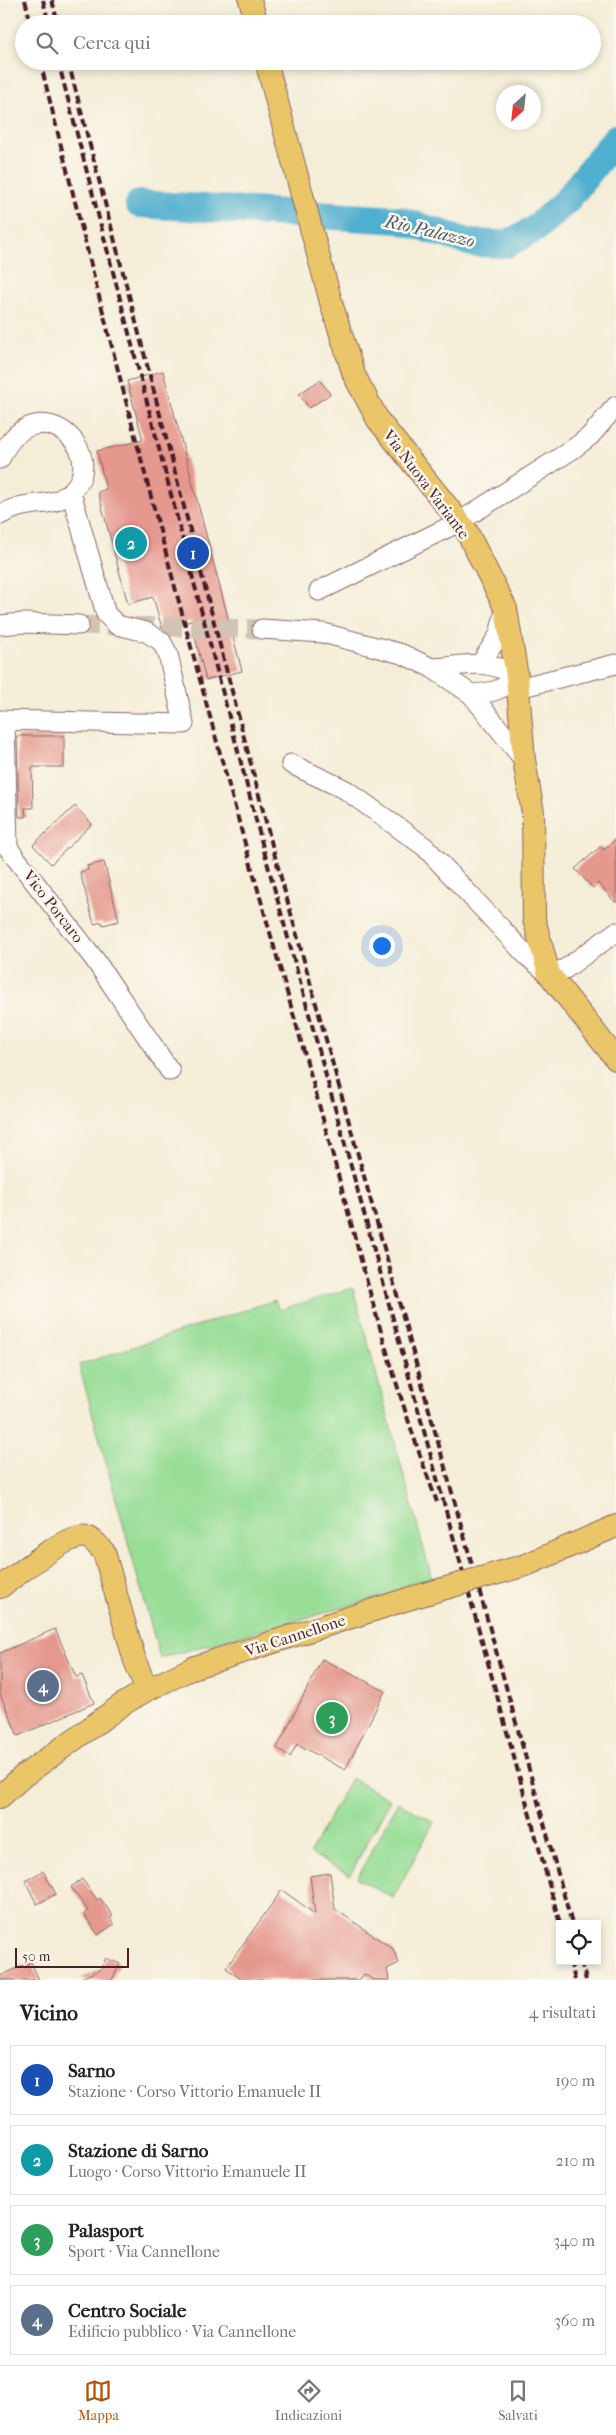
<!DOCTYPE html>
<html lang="it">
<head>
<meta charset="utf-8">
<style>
	:root { --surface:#fff; --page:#f2f2f2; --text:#222; --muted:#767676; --line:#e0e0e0; --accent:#b45309 }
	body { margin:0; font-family:"IM FELL French Canon",serif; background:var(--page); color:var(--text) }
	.controls { position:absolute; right:15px; bottom:15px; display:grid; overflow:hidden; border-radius:0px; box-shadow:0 2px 8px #0003 }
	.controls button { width:45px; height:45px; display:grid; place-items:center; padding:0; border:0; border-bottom:1px solid var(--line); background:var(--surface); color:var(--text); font:25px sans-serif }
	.compass { position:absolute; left:496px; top:85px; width:45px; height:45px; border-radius:50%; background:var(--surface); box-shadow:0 2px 8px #0003; rotate:207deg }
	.scale { position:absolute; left:15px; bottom:12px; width:114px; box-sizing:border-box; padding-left:5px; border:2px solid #4a1f2b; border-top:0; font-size:14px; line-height:18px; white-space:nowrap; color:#4a1f2b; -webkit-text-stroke:4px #fbf7ec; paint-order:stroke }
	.you { position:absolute; left:381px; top:945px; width:18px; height:18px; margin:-12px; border:4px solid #fff; border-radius:50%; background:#1a73e8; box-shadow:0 0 0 8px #1a73e833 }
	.badge { display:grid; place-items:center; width:32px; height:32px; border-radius:50%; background:var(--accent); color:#fff; font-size:16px; font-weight:700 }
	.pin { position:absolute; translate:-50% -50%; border:2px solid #fff; box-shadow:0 1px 5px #0006 }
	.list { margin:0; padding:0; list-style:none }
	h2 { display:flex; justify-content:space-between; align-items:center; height:65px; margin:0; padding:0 20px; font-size:21px }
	h2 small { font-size:16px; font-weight:400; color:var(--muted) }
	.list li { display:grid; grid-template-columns:32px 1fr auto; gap:15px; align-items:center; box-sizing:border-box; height:70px; margin:0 10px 10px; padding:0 10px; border:1px solid var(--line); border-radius:0px }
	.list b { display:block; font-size:19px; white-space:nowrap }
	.list p { margin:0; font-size:16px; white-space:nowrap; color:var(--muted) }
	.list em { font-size:16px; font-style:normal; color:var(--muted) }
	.icon { flex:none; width:28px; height:28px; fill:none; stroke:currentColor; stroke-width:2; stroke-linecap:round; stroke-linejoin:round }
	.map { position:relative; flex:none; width:616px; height:1980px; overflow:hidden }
	.search { position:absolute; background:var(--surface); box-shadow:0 2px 8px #0003; left:15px; right:15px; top:15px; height:55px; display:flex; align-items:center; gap:12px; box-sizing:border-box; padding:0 18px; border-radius:28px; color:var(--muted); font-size:19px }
	.sheet { height:385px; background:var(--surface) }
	nav { display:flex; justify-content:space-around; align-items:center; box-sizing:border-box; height:70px; border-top:1px solid var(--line); background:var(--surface); font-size:14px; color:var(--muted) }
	nav a { display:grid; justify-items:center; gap:2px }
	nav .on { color:var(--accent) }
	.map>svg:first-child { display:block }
	.grass { fill:#98de97; stroke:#717e61 }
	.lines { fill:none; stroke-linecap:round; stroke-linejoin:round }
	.river { stroke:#50afce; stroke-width:28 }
	.building { fill:#e5988e }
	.minor-tunnel { stroke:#d2c4b5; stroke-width:19; stroke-dasharray:19 9; stroke-linecap:butt }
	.minor-casing { stroke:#866767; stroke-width:21 }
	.major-casing { stroke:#866767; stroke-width:24 }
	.minor { stroke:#fff; stroke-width:19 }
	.major { stroke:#ebc669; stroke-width:22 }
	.rail { stroke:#4a1f2b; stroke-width:4; stroke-dasharray:8 4; stroke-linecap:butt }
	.major-bridge-casing { stroke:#866767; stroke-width:24; stroke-linecap:butt }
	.major-bridge { stroke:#ebc669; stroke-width:22 }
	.labels { text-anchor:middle; stroke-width:5; stroke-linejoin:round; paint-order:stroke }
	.street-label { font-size:16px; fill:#4a1f2b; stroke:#fbf7ec }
	.water-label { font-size:18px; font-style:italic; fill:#4c596c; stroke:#fbf7ec }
</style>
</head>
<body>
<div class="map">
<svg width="616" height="1980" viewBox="0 0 616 1980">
	<rect width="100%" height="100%" fill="#fbf7ec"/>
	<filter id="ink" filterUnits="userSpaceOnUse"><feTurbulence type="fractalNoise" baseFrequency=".02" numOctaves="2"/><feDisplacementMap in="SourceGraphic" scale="10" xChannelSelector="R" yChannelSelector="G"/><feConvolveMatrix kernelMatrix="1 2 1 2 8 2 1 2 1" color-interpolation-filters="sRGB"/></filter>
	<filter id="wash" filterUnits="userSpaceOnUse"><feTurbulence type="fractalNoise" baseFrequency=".0096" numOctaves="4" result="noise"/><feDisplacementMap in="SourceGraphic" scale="20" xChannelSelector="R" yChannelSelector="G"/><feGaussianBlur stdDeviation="1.12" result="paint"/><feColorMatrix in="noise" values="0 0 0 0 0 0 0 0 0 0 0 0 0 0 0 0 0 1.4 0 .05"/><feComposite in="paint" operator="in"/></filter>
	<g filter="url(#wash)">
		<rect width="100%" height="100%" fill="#f4edd7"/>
		<path class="grass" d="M353,1288L433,1583L160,1658L79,1365L275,1300L279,1310Z
			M351,1778L390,1800L350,1875L310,1853Z
			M398,1802L434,1822L393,1898L357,1878Z"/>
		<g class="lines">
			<path class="river" d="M139,204L399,220L472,243L507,244L535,229L566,201L616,138"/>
		</g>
		<g id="blocks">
			<path class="building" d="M163,371L242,671L206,680L191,621L162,628L153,597L128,604L98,492L106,489L97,451L143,440L127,381Z
				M320,380L330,394L309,408L299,394Z
				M17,736H64V767H32L33,808H25L26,817H19Z
				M75,806L92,824L51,864L33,845Z
				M616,839V903L598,883L593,888L575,869L600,847L604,850Z
				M104,862L119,921L103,925L102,922L94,924L80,872L88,870L87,866Z
				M55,1629L76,1677L82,1675L94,1703L18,1736L0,1694V1653Z
				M322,1659L385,1691L345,1770L297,1744L290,1757L277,1748Z
				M43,1871L56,1894L37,1904L25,1881Z
				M330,1873L335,1909L393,1949L399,1963L387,1969L389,1980H373L364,1974L359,1980H242L226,1968L282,1890L315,1914L310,1876Z
				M82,1879L97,1900L100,1898L113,1916L110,1918L114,1924L98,1935L84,1914L88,1911L71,1887Z
				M106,1958L120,1964L112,1980H77L101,1969Z
				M31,1962L39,1980H0V1976Z"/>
		</g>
	</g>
	<g filter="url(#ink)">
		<use href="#blocks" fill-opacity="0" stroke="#866767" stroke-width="1"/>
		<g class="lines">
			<path class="minor-tunnel" d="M79,625L262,629"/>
			<g class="minor-casing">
				<path id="minor" d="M0,459C37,376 122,463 62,498C53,504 39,503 29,505C18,506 9,510 0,515
					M319,591L459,522L573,449L590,436L616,406
					M0,625L23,623L79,625
					M262,629L323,633L402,654L432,668L471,694L524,760
					M481,663L499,635L505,611
					M432,668C465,666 488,657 517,677C502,691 491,693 471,694
					M518,688L616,664
					M0,720L184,724L168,654L161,641L146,632L117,625L106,614L71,492
					M5,720L8,848L95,960L170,1071
					M291,764L346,790L425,847L527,956L549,974L565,969L616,932"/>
			</g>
			<g class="major-casing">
				<path id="major" d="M250,0L257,24
					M266,61L332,306L354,375L378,420L466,530L506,609L517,677L524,760L533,813L534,919L549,974L616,1059
					M526,1565L616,1526
					M0,1587C18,1575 59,1540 79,1537C90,1534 97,1545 104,1552L135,1661L147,1690
					M0,1797L22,1777L123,1704L147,1690L195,1667L411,1598"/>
			</g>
			<use href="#minor" class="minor"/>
			<use href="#major" class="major"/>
			<path class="rail" d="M25,0L31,24
				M43,0L49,24
				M52,0L58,24
				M40,61C122,394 210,726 305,1055C348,1204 382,1357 437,1502
				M58,61L264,851L560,1924
				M68,61L273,849L572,1924
				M570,1961L575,1980
				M581,1961L586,1980"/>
			<g class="major-bridge-casing">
				<path id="major-bridge" d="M411,1598L526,1565"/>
			</g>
			<use href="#major-bridge" class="major-bridge"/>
		</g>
	</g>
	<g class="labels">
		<g class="street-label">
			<text transform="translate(427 484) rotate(53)" y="6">Via Nuova Variante</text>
			<text transform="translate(54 906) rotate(52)" y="6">Vico Porcaro</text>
			<text transform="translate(295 1635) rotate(-18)" y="6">Via Cannellone</text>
		</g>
		<g class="water-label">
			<text transform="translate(430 231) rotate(13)" y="6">Rio Palazzo</text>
		</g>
	</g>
</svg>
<div class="controls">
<button><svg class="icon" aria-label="locate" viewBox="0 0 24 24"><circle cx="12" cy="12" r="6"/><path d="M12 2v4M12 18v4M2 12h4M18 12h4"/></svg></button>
</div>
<svg class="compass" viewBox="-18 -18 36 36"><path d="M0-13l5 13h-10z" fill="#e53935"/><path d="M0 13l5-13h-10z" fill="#767676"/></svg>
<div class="scale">50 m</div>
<div class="you"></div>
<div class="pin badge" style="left:193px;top:553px;background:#1a4fb4">1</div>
<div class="pin badge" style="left:131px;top:543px;background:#0f9aa8">2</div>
<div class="pin badge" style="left:332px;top:1718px;background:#2e9e5b">3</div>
<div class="pin badge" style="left:43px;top:1686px;background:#5c6f8a">4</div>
<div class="search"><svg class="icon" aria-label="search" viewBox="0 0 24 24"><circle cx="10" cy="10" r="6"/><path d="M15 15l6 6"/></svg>Cerca qui</div>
</div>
<section class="sheet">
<h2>Vicino<small>4 risultati</small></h2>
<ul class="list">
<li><span class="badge" style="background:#1a4fb4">1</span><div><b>Sarno</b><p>Stazione · Corso Vittorio Emanuele II</p></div><em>190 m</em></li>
<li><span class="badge" style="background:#0f9aa8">2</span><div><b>Stazione di Sarno</b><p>Luogo · Corso Vittorio Emanuele II</p></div><em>210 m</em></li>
<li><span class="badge" style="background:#2e9e5b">3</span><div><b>Palasport</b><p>Sport · Via Cannellone</p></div><em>340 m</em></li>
<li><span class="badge" style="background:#5c6f8a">4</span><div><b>Centro Sociale</b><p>Edificio pubblico · Via Cannellone</p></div><em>360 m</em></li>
</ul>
</section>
<nav>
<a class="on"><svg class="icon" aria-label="map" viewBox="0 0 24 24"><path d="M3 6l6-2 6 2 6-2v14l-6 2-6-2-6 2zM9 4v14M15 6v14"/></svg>Mappa</a>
<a><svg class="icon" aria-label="directions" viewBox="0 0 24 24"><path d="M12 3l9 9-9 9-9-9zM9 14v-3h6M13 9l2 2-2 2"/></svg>Indicazioni</a>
<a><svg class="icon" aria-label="saved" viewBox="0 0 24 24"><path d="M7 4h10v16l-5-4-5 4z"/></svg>Salvati</a>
</nav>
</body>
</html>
